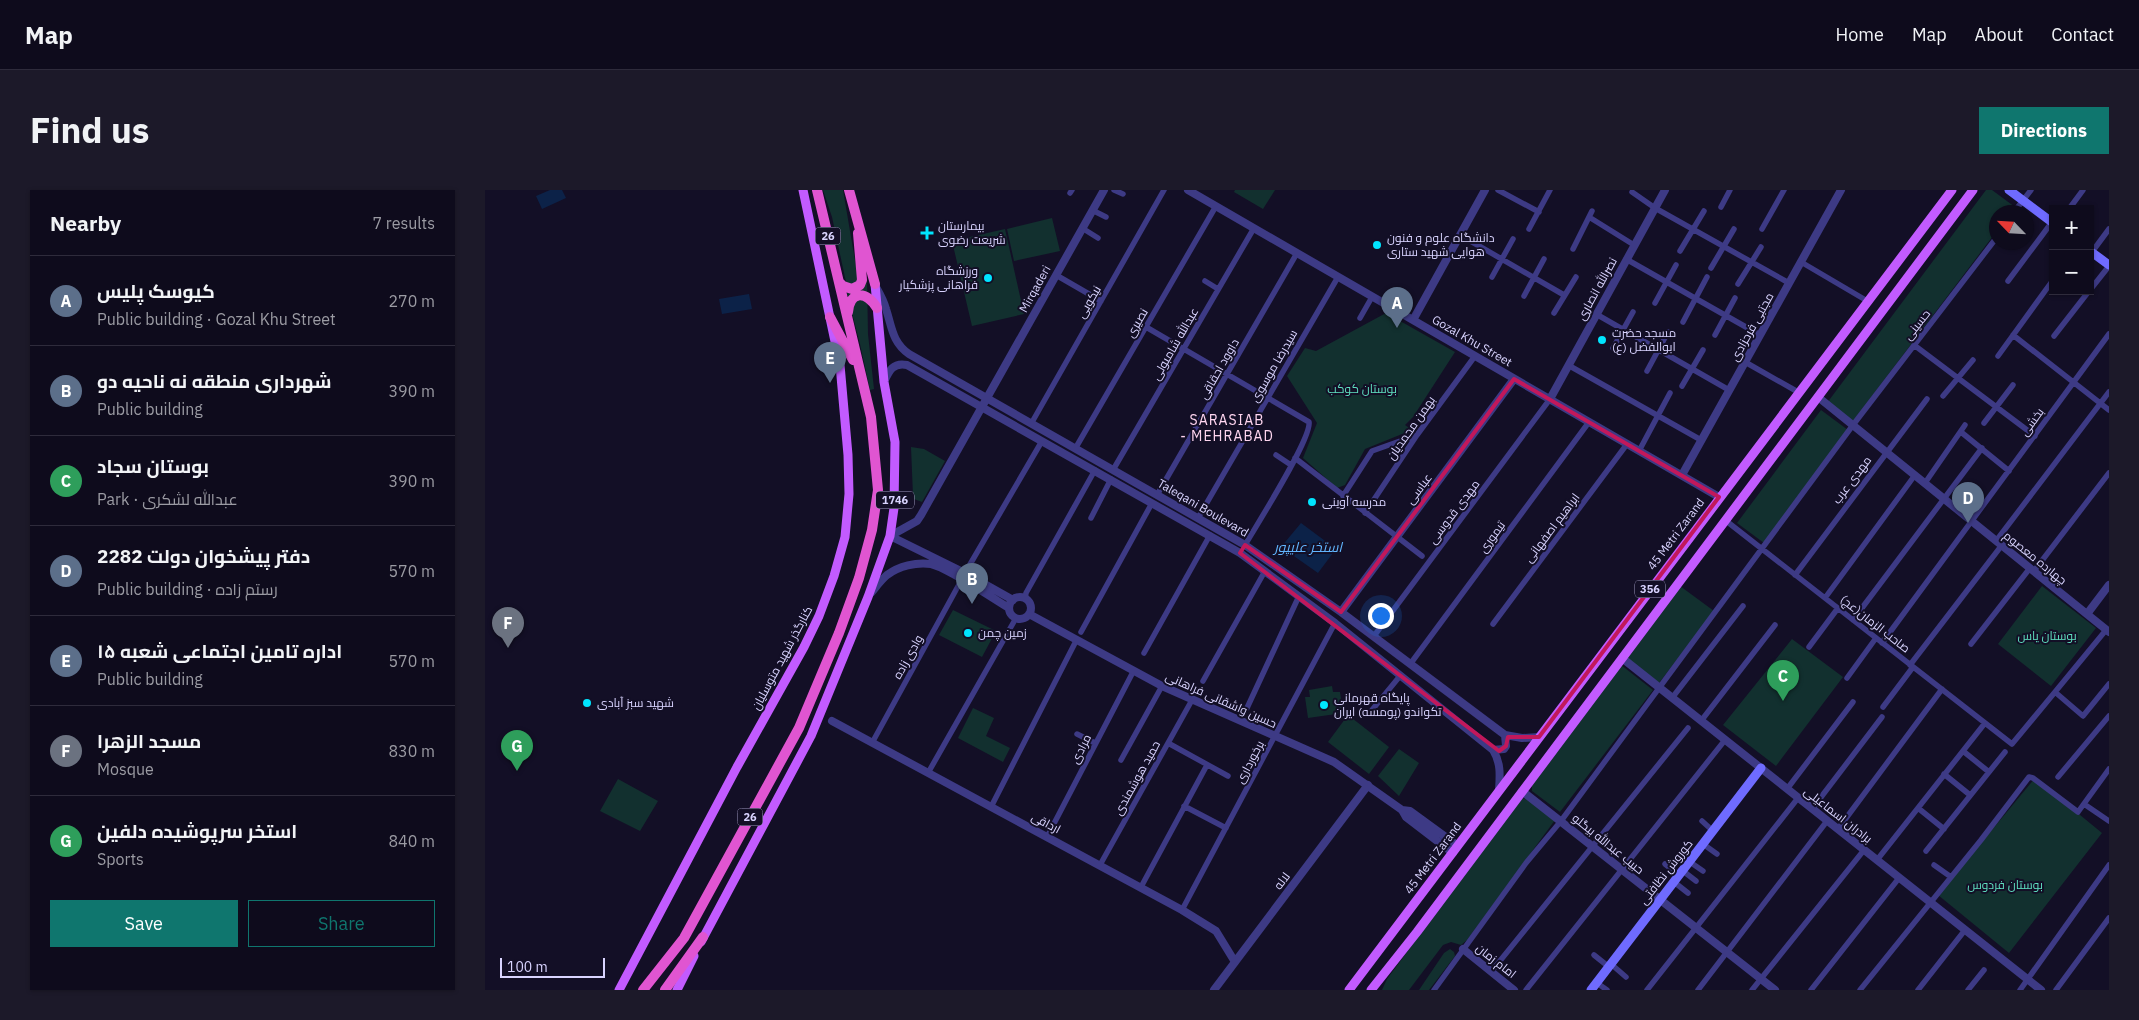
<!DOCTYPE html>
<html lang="en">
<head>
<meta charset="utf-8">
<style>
	:root { --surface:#0e0b1c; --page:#1c1929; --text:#f1f3f6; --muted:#9b9ba3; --line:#2e2b3b; --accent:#0f766e }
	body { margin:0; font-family:"IBM Plex Sans",Cairo,sans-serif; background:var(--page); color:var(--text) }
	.controls { position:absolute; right:15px; top:15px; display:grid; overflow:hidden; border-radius:0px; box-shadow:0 1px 4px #0004 }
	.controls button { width:45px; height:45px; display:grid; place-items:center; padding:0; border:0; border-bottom:1px solid var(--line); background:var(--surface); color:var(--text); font:25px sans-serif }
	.compass { position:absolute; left:1504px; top:15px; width:45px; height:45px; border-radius:50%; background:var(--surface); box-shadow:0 1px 4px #0004; rotate:295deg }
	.scale { position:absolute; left:15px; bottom:12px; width:105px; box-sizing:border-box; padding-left:5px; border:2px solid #d9d4ff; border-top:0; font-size:14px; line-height:18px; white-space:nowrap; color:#d9d4ff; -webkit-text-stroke:4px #130f26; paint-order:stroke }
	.you { position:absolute; left:895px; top:425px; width:18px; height:18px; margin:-12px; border:4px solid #fff; border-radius:50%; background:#1a73e8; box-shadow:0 0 0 8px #1a73e833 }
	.badge { display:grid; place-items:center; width:32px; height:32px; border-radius:50%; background:var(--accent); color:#fff; font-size:16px; font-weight:700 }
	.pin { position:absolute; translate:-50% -41px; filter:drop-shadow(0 1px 2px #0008) }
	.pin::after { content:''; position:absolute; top:26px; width:18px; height:15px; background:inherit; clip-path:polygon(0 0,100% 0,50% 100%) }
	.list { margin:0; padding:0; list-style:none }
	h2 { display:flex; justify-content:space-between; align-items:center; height:65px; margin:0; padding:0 20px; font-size:21px }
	h2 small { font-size:16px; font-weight:400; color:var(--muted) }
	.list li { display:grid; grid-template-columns:32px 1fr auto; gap:15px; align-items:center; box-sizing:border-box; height:90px; padding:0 20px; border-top:1px solid var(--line) }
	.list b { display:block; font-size:19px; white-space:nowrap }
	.list p { margin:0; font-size:16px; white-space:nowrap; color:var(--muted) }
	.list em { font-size:16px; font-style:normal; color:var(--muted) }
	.actions { display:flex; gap:10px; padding:15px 20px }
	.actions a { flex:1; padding:11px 0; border:1px solid var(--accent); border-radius:0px; text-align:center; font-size:18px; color:var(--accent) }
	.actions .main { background:var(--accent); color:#fff }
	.map { position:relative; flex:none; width:1624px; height:800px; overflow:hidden; border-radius:0px }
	header { display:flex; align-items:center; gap:30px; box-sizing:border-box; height:70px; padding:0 25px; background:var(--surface); border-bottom:1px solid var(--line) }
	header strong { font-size:24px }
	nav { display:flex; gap:28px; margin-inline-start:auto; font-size:18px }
	.intro { display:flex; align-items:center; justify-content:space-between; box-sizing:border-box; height:120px; padding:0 30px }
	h1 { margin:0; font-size:35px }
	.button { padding:12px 22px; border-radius:0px; background:var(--accent); color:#fff; font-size:18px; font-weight:700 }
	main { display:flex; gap:30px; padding:0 30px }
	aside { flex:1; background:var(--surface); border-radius:0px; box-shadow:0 1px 4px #0004 }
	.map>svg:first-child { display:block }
	.green { fill:#12302f }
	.water { fill:#0c2248 }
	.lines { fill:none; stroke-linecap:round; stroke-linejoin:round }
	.minor { stroke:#3d3a85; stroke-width:5.5 }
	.tertiary { stroke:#3d3a85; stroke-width:8 }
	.secondary { stroke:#6f6bff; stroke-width:9 }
	.primary { stroke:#c25bff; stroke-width:9 }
	.trunk { stroke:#e055d1; stroke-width:10 }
	.marked { fill:none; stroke:#c2185b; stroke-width:4; stroke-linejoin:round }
	.poi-dot { fill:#00e5ff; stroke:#130f26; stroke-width:2 }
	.labels { text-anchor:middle; stroke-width:4; stroke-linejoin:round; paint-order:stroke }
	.shield { fill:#130f26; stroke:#9e99be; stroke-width:1 }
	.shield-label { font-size:11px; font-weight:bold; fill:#d9d4ff }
	.poi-label { font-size:12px; fill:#d9d4ff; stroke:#130f26; text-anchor:start }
	.street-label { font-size:12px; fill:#d9d4ff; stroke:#130f26 }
	.park-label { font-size:12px; fill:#5fe0c0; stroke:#130f26 }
	.neighbourhood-label { font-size:14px; letter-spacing:1px; fill:#ffd6f0; stroke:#130f26 }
	.water-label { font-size:14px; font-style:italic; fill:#62b6ff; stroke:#130f26 }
</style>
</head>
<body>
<header>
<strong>Map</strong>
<nav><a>Home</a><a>Map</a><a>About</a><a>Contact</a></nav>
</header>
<div class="intro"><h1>Find us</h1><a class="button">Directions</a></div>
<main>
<aside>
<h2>Nearby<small>7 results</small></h2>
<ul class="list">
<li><span class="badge" style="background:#5c6f8a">A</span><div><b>کیوسک پلیس</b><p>Public building · Gozal Khu Street</p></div><em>270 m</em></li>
<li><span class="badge" style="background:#5c6f8a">B</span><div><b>شهرداری منطقه نه ناحیه دو</b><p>Public building</p></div><em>390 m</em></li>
<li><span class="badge" style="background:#2e9e5b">C</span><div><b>بوستان سجاد</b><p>Park · عبدالله لشکری</p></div><em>390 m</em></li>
<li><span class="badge" style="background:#5c6f8a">D</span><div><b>دفتر پیشخوان دولت 2282</b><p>Public building · رستم زاده</p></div><em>570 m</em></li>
<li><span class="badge" style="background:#5c6f8a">E</span><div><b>اداره تامین اجتماعی شعبه ۱۵</b><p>Public building</p></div><em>570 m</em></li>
<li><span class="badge" style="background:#6b7280">F</span><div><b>مسجد الزهرا</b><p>Mosque</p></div><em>830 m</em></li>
<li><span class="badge" style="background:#2e9e5b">G</span><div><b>استخر سرپوشیده دلفین</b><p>Sports</p></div><em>840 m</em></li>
</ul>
<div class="actions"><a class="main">Save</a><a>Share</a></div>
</aside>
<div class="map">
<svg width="1624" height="800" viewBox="0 0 1624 800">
	<rect width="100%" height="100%" fill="#130f26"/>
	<path class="green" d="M338,0H358L372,82L373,89L368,96L361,92L347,27Z
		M750,0H790L778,19L749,2Z
		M1501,0H1507L1530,17L1526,22H1512L1511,42L1368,231L1342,213Z
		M567,28L575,61L529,71L522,39Z
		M520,39L539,124L487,136L467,51Z
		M382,89L383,144L389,199L385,200L375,154L361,100Z
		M901,123L970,162L928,227L920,235L927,240L880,259L860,295L852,298L818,268L832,233L802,186L820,158L831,161Z
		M1336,220L1363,240L1279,353L1252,333Z
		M426,257L439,259L460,271L437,312L429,309L428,306Z
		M1195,396L1229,421L1174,493L1143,469V466Z
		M1557,396L1611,438L1566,496L1513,454Z
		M468,420L511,441L497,467L454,445Z
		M1307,449L1358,487L1291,576L1238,535Z
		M1136,475L1168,500L1075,622L1047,601V595Z
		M847,496L848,502H855L858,523L823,528L820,507H825L824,500Z
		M488,518L509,528L501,546L525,558L518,572L473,548Z
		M863,525L904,557L884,584L843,552Z
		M914,559L934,573L914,606L893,586Z
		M1550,588L1617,643L1524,763L1453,705Z
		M133,589L173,611L155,641L115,621Z
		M1041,608L1070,630L982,750L976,755L966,752L958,755L924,800H897L902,789L1036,609Z
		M965,759L969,762L970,766L944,800H934L959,763Z"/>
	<path class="water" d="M65,0H77L81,8L57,19L51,6Z
		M264,104L267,119L237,124L234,109Z
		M816,333L851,359L833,383L796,357Z"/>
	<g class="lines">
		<path class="minor" d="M629,0L638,4
			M1013,0L1054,22
			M1147,2L1170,18L1304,93
			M585,3L587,0
			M1236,17L1245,0
			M1584,19L1598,0
			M607,20L621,27
			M1529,22L1546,0
			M1104,27L1149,55
			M597,38L613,48
			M1044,39L1065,0
			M1277,39L1299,0
			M975,45L1079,105
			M1088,59L1107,21
			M1195,61L1219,21
			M1607,62L1624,39
			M1141,69L1275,145
			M1316,72L1384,112
			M1226,78L1249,39
			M571,85L616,111
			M1007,87L1028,49
			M720,91L733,99
			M1523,91L1567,32
			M1253,94L1276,57
			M1605,100L1624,76
			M1039,106L1059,69
			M1170,113L1191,75
			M1069,123L1091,87
			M1111,124L1244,200
			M875,128L887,107
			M1198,132L1222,87
			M661,137L824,232C827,248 771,336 760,355
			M1230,145L1250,108
			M1528,145L1624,220
			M1569,146L1604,101
			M1429,155L1550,246
			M1128,158L1148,122
			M1513,166L1568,90
			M1260,172L1313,202
			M1083,175L1216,250
			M1162,181L1183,142
			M1197,196L1218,160
			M1458,206L1488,170
			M1499,233L1528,195
			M546,234L679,0
			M1476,242L1524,281
			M590,259L731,16
			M1154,261L1185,203
			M791,265L806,275
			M810,268L937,366
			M628,280L769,38
			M1440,293L1480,235
			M672,305L812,63
			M858,306L887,261L932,245
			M880,323L932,245L990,166
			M606,328L626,289
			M713,328L853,87
			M1240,330L1527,554L1570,502
			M1511,351L1624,202
			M1549,381L1624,283
			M480,383L557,251
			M1310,385L1442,209
			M1340,408L1430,285
			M540,409L541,403L610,280
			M1368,430L1497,258
			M1008,434L1142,254
			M1621,440L1570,502L1598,526L1624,494
			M596,442L667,313
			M889,446L1065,209
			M1397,453L1624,144
			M1486,454L1545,378
			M1324,457L1353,418
			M659,463L725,345
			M926,473L1104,232
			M1425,475L1517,355
			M1362,488L1391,448
			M718,491L780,381
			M1187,508L1258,416
			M1398,517L1428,477
			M762,518L814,406
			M887,520L915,486
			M1216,531L1290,435
			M592,544L610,553
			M387,553L477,389
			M683,553L743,586
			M1478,561L1504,582
			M636,570L677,496
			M443,583L531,428
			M1459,584L1485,605
			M1573,587L1624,526
			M1302,599L1368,512
			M1599,614L1624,631
			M699,616L741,638
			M506,617L591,451
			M1433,618L1459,639
			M1327,619L1397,527
			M1217,631L1228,641
			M1353,639L1457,499
			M562,647L648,482
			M1218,654L1232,664
			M1441,661L1520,562
			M1392,670L1500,533
			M1205,672L1218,681
			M1180,674L1194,685
			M615,675L707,510
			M1449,675L1466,687
			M1198,681L1211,691
			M1189,692L1203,703
			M656,697L722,575
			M697,720L850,433
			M1109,765L1124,777
			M1126,774L1141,787
			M1006,782L1203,538
			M1112,793L1122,800
			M949,800L1041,673L1076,631L1368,235L1512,47
			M1041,800L1240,550
			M1162,800L1313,608
			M1213,800L1342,631
			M1267,800L1379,660
			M1326,800L1414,688
			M1375,800L1496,650L1544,587L1548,588L1593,622L1624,579
			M1433,800L1480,740
			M1483,800L1499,780
			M1535,800L1624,675
			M1571,800L1624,728"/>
		<path class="tertiary" d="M703,0L1234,307
			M391,97C395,104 399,111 401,119C407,137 407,152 424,164L760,355L856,422L1020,545L1037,548L1054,547
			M928,130L1000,0
			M399,192C404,181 408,172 422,175L755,363L850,433L1008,560C1016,573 1015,585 1014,600
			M1333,207L1624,442
			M1065,209L1180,0
			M1197,285L1356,0
			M405,346L432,331L436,325L619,0
			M405,346L480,383L528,410
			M386,403C391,397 396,390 402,385C414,376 431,372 446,374C464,378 507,408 524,418
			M524 418a11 11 0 1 1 22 0a11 11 0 1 1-22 0Z
			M856,422L1029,189
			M544,424L677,496L849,572L917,620L925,621L973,656
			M1602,424L1624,395
			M1137,468L1556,800
			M347,531L697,720L731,741L750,772
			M1008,560L1019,559L1021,556L1020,545
			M1037,601L1290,800
			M917,620L921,627L968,663
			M978,759L1029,800
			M729,800L883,595"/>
		<path class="secondary" d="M1524,0L1568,33
			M1605,61L1624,75
			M1106,800L1276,578"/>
		<path class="primary" d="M216,752L326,546L383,407L405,346L409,318L410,252L399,192L390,94
			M134,800L252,577L319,457L334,426L349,386L360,347L364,304L363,265L355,175L318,0
			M192,800L209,766
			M864,800L1467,0
			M886,800L932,742L1488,0"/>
		<path class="trunk" d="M364,0L390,94
			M354,92L358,96L367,99L375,95L377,90L373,43
			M363,122C365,100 382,101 392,118
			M345,127L368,170
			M158,800L199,748L314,538L354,443L374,388L387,340L393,300L386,227L332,0
			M180,800L218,747"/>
	</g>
	<path class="marked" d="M1029,189L1234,307L1054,547H1023L1021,556L1014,561L755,363L760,355L856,422Z"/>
	<g class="poi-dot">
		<path d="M439.5 35.5h5v5h5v5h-5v5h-5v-5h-5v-5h5z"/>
		<circle cx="892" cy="55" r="5"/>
		<circle cx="503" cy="88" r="5"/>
		<circle cx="1117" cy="150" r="5"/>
		<circle cx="827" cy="312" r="5"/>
		<circle cx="483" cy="443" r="5"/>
		<circle cx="102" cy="513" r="5"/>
		<circle cx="839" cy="515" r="5"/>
	</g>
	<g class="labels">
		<g class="shield">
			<rect x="330.5" y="37.5" width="25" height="17" rx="4"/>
			<rect x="391" y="301.5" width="38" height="17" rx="4"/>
			<rect x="1150" y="390.5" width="30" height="17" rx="4"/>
			<rect x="252.5" y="618.5" width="25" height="17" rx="4"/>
		</g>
		<g class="shield-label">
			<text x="343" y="50">26</text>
			<text x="410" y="314">1746</text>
			<text x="1165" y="403">356</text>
			<text x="265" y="631">26</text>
		</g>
		<g class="poi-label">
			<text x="453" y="40">بیمارستان<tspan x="453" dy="14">شریعت رضوی</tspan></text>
			<text x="902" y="52">دانشگاه علوم و فنون<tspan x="902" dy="14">هوایی شهید ستاری</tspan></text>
			<text x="493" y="85" text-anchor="end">ورزشگاه<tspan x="493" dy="14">فراهانی پزشکیار</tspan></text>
			<text x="1127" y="147">مسجد حضرت<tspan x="1127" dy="14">ابوالفضل (ع)</tspan></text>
			<text x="837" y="316">مدرسه آوینی</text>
			<text x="493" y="447">زمین چمن</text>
			<text x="849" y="512">پایگاه قهرمانی<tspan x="849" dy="14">تکواندو (پومسه) ایران</tspan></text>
			<text x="112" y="517">شهید سبز آبادی</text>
		</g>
		<g class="street-label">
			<text transform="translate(550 99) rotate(-61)" y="4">Mirqaderi</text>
			<text transform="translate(1112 99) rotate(-61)" y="4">نصرالله انصاری</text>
			<text transform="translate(604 112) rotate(-60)" y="4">نیکویی</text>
			<text transform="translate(652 133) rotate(-60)" y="4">نصیری</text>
			<text transform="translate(1432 135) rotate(-52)" y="4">حسینی</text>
			<text transform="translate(1267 137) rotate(-61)" y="4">مجتبی فرحزادی</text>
			<text transform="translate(987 151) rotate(30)" y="4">Gozal Khu Street</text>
			<text transform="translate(690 154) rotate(-60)" y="4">عبدالله شامبولی</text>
			<text transform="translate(789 176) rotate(-60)" y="4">سیدرضا موسوی</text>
			<text transform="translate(734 179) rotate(-60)" y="4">داوود احقاقی</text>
			<text transform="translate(1547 232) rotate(-54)" y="4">بخشی</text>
			<text transform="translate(926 238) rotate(-55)" y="4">بهمن محمدیان</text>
			<text transform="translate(1367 290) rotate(-53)" y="4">مهدی عرب</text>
			<text transform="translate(934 299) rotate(-53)" y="4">عباسی</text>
			<text transform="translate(718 318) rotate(30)" y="4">Taleqani Boulevard</text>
			<text transform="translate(969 322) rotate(-53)" y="4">مهدی قدوسی</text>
			<text transform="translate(1067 338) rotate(-53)" y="4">ابراهیم اصفهانی</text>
			<text transform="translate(1191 344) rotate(-53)" y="4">45 Metri Zarand</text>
			<text transform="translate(1007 347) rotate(-54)" y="4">تیموری</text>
			<text transform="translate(1550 368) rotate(39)" y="4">چهارده معصوم</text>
			<text transform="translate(1390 434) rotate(38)" y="4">صاحب الزمان(عج)</text>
			<text transform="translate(423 467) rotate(-61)" y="4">وادی زاده</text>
			<text transform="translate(297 468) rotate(-62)" y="4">کنارگذر شهید متوسلیان</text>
			<text transform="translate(736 510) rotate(24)" y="4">حسین واشقانی فراهانی</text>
			<text transform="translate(596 559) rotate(-63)" y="4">مرادی</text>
			<text transform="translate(765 572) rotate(-62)" y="4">برخورداری</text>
			<text transform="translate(652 588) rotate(-61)" y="4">حمید هوشمندی</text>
			<text transform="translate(1353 625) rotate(38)" y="4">برادران اسماعیلی</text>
			<text transform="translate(561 633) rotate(28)" y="4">ارداقی</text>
			<text transform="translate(1123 654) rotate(39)" y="4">حبیب عبدالله بیگلو</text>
			<text transform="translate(948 668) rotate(-53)" y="4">45 Metri Zarand</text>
			<text transform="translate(1181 682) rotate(-52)" y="4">کوروش نظافتی</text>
			<text transform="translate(797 691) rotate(-53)" y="4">لاله</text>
			<text transform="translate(1011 771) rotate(38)" y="4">امام زمان</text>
		</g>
		<g class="park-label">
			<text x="877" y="203">بوستان کوکب</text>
			<text x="1562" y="450">بوستان یاس</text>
			<text x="1520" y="699">بوستان فردوس</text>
		</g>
		<g class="neighbourhood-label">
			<text x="742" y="235">SARASIAB<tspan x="742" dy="16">- MEHRABAD</tspan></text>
		</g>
		<g class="water-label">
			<text x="823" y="362">استخر علیپور</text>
		</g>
	</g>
</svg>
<div class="controls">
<button>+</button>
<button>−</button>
</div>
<svg class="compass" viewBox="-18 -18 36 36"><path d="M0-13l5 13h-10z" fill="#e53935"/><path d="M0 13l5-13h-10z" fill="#9b9ba3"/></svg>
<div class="scale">100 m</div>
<div class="you"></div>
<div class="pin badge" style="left:912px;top:138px;background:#5c6f8a">A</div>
<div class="pin badge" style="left:487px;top:414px;background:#5c6f8a">B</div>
<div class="pin badge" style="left:1298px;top:511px;background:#2e9e5b">C</div>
<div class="pin badge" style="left:1483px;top:333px;background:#5c6f8a">D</div>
<div class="pin badge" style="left:345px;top:193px;background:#5c6f8a">E</div>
<div class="pin badge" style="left:23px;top:458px;background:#6b7280">F</div>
<div class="pin badge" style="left:32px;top:581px;background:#2e9e5b">G</div>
</div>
</main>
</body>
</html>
